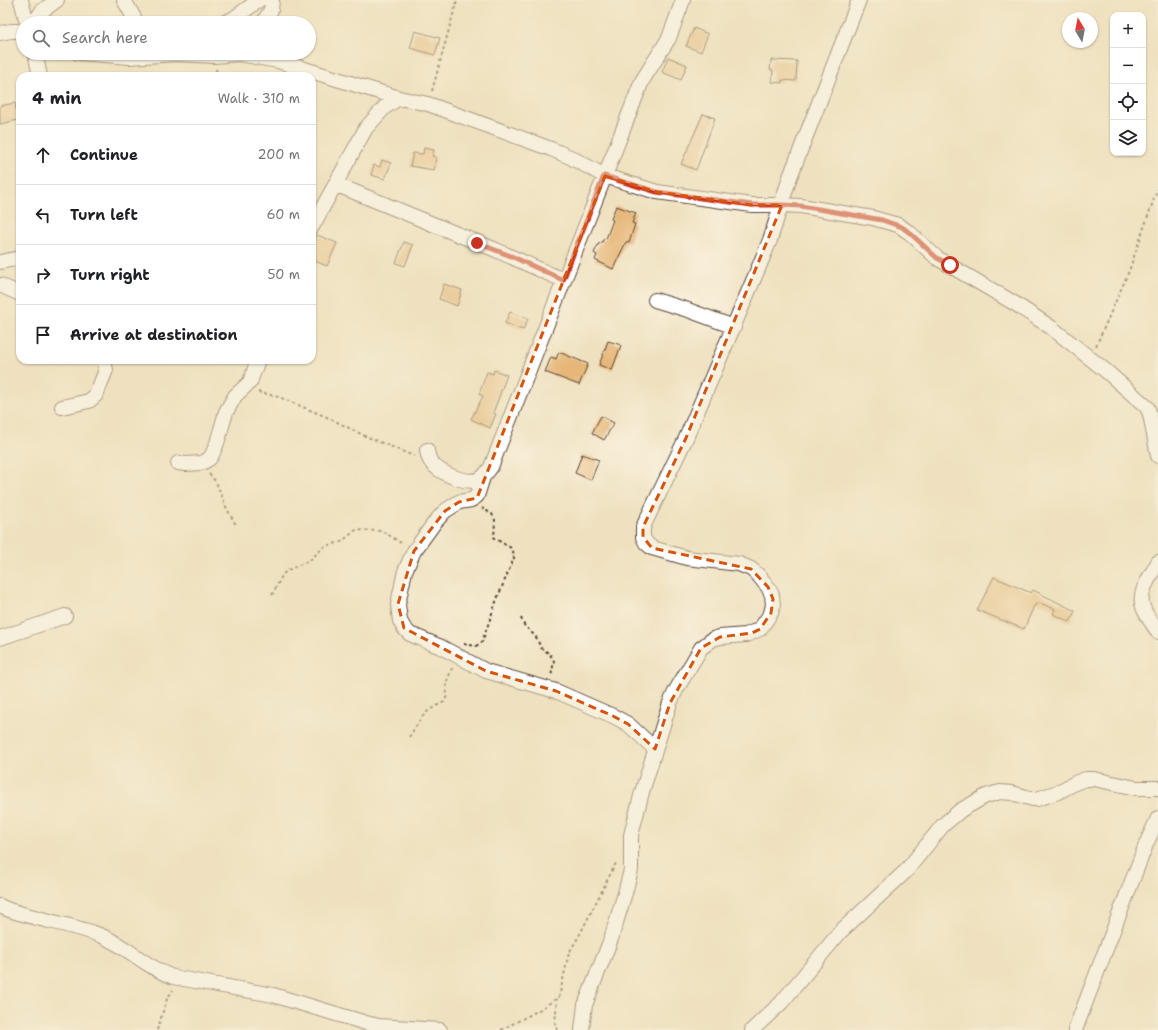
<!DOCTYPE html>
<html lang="en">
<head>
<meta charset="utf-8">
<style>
	:root { --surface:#fff; --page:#f6f6f6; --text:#202124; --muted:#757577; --line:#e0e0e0 }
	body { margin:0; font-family:"Shantell Sans",sans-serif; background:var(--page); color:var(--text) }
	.controls { position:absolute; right:12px; top:12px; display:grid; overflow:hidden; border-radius:8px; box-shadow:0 1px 3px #0004 }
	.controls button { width:36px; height:36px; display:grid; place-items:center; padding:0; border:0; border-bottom:1px solid var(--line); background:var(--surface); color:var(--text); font:20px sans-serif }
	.compass { position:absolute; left:1062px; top:12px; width:36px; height:36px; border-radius:50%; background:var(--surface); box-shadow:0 1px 3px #0004; rotate:350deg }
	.stop { position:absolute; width:12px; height:12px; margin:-9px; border:3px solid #c8321e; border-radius:50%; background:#fff }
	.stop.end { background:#c8321e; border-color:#fff; box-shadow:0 1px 4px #0008 }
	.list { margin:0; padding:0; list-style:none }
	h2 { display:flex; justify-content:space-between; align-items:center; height:52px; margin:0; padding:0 16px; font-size:17px }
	h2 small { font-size:13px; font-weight:400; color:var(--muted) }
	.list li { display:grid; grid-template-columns:26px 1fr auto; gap:12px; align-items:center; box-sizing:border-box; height:60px; padding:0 16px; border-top:1px solid var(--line) }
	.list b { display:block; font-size:15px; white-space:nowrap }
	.list em { font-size:13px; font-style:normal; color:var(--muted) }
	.icon { flex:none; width:22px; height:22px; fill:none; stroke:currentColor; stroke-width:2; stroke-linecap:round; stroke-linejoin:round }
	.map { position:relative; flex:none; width:1158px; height:1030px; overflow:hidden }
	.search { position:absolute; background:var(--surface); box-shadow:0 1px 3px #0004; left:16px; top:16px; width:300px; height:44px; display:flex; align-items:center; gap:10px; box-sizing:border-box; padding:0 14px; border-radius:22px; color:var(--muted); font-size:15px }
	.panel { position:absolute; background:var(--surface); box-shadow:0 1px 3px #0004; left:16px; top:72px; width:300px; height:292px; border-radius:12px }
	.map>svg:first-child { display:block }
	.building { fill:#e7b779 }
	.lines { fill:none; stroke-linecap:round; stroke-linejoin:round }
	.minor-casing { stroke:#564536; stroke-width:16 }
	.path { stroke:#564536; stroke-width:2; stroke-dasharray:3 3; stroke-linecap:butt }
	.minor { stroke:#fff; stroke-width:14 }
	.route { stroke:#c8321e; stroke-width:5 }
	.marked { fill:none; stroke:#d7540e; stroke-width:3; stroke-dasharray:8 5; stroke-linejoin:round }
</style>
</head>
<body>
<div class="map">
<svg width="1158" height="1030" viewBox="0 0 1158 1030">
	<rect width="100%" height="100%" fill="#fcf5e5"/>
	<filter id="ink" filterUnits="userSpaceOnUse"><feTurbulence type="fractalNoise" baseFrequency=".025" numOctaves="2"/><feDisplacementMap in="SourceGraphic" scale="8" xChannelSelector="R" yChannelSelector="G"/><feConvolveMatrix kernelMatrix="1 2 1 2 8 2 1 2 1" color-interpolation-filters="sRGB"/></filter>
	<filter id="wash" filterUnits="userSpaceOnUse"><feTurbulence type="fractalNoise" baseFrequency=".012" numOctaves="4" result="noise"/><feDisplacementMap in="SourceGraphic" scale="16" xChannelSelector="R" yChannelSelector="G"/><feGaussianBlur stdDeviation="0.9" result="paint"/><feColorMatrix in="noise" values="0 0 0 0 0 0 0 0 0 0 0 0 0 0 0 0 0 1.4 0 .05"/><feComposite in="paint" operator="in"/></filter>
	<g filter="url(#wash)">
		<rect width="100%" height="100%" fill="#efe1c0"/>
		<g id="blocks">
			<path class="building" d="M694,28L708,34L701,52L686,46Z
				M415,31L440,38L435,55L410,48Z
				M668,57L687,65L681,80L662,72Z
				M771,60L797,61L796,81L782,80V83L772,82L773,70H770Z
				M15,103L18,120L0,124V106Z
				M703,114L715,118L696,170L681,164Z
				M424,148L434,150L432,156L436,157L434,170L410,166L413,153L423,154Z
				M382,160L391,163L385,179L371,175L374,165L380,167Z
				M616,206L636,213L632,223L635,224L629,243L626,242L613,269L595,260L597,255L594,253L599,243L601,244L604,238L606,239L613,220L611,219Z
				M317,235L337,243L327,266L312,260V248Z
				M404,242L413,245L405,266L396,263Z
				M444,284L462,290L457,306L439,299Z
				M510,312L528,319L523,330L505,323Z
				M608,341L621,345L612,370L599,365Z
				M559,352L588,364L579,385L545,372L551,357L556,359Z
				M494,370L507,375L493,413L496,414L490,428L471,419L483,396L479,394L487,372L493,374Z
				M601,416L614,423L604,440L592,433Z
				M582,454L599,460L591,480L575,473Z
				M994,577L1031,593L1033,590L1075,611L1070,622L1053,614L1055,609L1037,602L1035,606H1034L1024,629L977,610Z"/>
		</g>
	</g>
	<g filter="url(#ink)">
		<use href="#blocks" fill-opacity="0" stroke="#564536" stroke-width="1"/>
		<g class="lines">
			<g class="minor-casing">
				<path id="minor" d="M21,0L27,23
					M124,0L137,23
					M34,23L42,11L57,0
					M223,23L233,19L259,0
					M263,23L271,10L272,0
					M0,33L11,31H23
					M35,53L40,76
					M78,53L129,57L176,54L214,56L239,54L278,61L399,98L428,104L551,149L570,157L605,176L657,192L752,205H782L801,206L873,218L898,225L910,233L937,258L1014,303L1052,328L1106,371L1139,400L1147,407L1150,414L1158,456
					M335,184L496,250L563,280
					M312,227L366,128L385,107L399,98
					M0,262L20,258
					M0,285L20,294
					M655,300L688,310L734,327
					M62,407L89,401L96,395L106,370L104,360
					M427,450C428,455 428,458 431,462C439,473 466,485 480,479C485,476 487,472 491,467L642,81L669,38L683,0
					M178,463L186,464L202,463L209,459L212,455L217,443L226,412L235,396L250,382L258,360
					M483,477L477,496L471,500L459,502L445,511L435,522L414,551L405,571L398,604L400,621L404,628L410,634L441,647L486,671L556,691L613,716L628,724L655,749
					M1158,562C1152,575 1137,592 1143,607C1146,616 1153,624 1158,632
					M0,638L65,616
					M0,906C7,910 15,912 23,914C49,922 77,926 102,936C128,947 147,968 173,977L273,995L366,1023L379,1026L440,1030
					M582,1030L585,1005L611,939L625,893L631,870V835L642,792L670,703L676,690L701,648L713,639L720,637L746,635L760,629L771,613L773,605L772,595L768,587L759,576L751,569L739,564L687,558L652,548L646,543L643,537V527L686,438L758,269L770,240L790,177L859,0
					M752,1030L781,1003L841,931L906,871L943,825L961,810L986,796L1000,792L1012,793L1033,799H1037L1058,792L1077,782L1086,779H1094L1136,788H1158
					M1075,1030L1147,842L1158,818"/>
			</g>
			<path class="path" d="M212,76L217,69
				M432,91L457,0
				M1096,346L1129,271L1158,187
				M258,392L279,397L329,418L365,436L414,456
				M209,474L216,482L226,507L236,525
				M272,595L283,574L288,570L310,560L325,546L341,542L356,530L382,531L403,544
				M521,618L524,625L536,637L541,648L550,654L552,658L554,661L551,677
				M464,644L476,646L482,642L497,599L514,558L513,551L511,548L494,538L495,520L492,514L482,508
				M409,737L422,717L429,710L444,702L447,696L446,684L452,668
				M157,1030L167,999L173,990
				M501,1030L539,1010L559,997L569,953L580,934L617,861
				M557,1030L555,1024L557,999"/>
			<use href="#minor" class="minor"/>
		</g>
	</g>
	<g class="lines" filter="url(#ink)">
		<path class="route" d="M477,243L511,256L563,280L604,176L657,192L752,205H782L801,206L882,220L902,227L910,233L937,258L950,265"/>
	</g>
	<path d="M0 0H1158V1030H0ZM605,176L657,192L752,205H782L686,438L643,527V537L652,548L751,569L768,587L773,599L771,613L760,629L752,633L720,637L701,648L670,703L655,749L628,724L613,716L556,691L486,671L404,628L398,604L414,551L445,511L459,502L477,498Z" fill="#efe1c0" fill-opacity=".55" fill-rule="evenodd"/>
	<path class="marked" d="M605,176L657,192L752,205H782L686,438L643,527V537L652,548L751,569L768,587L773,599L771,613L760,629L752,633L720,637L701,648L670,703L655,749L628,724L613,716L556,691L486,671L404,628L398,604L414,551L445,511L459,502L477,498Z"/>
</svg>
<div class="controls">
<button>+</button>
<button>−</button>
<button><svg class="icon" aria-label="locate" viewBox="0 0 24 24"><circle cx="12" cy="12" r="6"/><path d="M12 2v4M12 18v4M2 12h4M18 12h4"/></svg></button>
<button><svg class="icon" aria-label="layers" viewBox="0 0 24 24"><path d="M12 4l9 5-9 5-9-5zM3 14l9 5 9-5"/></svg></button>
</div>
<svg class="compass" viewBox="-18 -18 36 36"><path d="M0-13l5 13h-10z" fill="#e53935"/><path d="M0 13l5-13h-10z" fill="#757577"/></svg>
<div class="stop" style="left:950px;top:265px"></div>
<div class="stop end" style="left:477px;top:243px"></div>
<div class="search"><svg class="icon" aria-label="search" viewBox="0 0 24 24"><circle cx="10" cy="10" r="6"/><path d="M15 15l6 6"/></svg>Search here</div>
<section class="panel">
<h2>4 min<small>Walk · 310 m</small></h2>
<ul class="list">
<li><svg class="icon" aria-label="ahead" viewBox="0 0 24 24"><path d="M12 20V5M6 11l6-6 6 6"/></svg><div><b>Continue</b></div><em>200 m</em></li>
<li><svg class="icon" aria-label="left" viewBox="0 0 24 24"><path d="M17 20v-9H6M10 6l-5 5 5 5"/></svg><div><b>Turn left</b></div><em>60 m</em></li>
<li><svg class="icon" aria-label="right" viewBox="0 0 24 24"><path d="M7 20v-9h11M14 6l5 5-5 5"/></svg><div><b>Turn right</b></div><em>50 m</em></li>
<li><svg class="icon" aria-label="arrive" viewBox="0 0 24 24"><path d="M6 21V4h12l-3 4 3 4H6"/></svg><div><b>Arrive at destination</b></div></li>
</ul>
</section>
</div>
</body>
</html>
